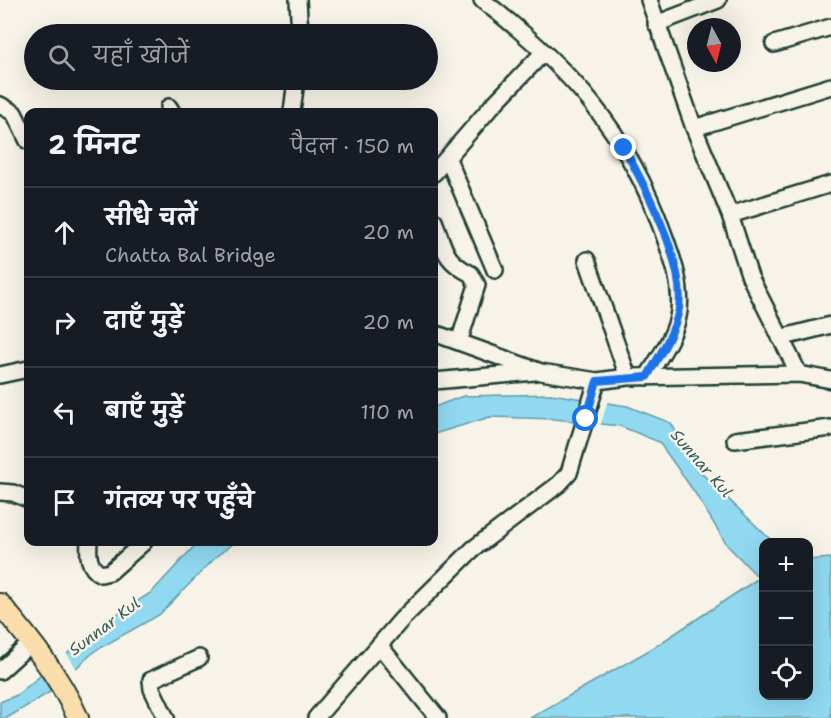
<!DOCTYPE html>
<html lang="hi">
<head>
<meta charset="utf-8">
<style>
	:root { --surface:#171b24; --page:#242831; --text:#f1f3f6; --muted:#9ea1a6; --line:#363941 }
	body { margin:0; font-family:"Shantell Sans","Playpen Sans Deva",sans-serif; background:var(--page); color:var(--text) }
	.controls { position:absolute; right:18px; bottom:18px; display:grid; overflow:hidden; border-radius:12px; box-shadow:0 6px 24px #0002 }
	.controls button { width:54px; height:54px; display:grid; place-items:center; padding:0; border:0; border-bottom:2px solid var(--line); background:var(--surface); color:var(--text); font:30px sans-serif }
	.compass { position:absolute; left:687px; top:18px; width:54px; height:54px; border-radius:50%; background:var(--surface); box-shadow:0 6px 24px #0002; rotate:173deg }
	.stop { position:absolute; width:18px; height:18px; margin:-14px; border:4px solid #1a73e8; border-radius:50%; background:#fff }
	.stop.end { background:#1a73e8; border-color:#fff; box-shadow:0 2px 6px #0008 }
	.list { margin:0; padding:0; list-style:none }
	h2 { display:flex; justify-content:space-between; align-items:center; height:78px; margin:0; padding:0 24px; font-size:26px }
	h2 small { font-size:20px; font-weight:400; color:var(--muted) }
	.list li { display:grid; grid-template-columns:39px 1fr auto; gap:18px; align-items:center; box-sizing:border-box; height:90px; padding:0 24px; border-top:2px solid var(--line) }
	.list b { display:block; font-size:22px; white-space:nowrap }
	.list p { margin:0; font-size:20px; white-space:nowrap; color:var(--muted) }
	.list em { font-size:20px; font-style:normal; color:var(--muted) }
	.icon { flex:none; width:33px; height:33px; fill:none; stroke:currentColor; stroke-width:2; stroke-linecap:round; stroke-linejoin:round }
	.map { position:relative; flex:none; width:831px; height:718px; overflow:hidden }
	.search { position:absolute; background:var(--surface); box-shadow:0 6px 24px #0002; left:24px; top:24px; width:414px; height:66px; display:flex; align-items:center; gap:15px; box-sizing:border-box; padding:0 21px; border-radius:33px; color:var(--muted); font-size:22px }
	.panel { position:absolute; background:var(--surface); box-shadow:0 6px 24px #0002; left:24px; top:108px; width:414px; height:438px; border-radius:12px }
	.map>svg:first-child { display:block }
	.water { fill:#90d9f1; stroke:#639ba5; stroke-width:1.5 }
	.pier { fill:#f7f3e8 }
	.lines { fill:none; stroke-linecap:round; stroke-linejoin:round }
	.minor-casing { stroke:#1f3d34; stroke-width:20 }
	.major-casing { stroke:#1f3d34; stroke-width:24 }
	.minor { stroke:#f7f3e8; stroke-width:15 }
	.major { stroke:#faddab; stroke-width:20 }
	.route { stroke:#1a73e8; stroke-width:8 }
	.labels { text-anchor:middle; stroke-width:5; stroke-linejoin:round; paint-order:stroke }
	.water-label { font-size:16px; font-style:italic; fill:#365c5a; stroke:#f7f3e8 }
</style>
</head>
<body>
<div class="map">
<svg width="831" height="718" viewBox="0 0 831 718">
	<rect width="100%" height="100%" fill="#f7f3e8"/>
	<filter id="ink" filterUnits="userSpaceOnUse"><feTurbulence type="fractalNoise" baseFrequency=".0167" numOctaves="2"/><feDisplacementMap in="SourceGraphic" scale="12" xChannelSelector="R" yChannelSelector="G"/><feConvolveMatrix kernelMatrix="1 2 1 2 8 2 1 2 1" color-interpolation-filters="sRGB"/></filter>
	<g filter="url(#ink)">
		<path class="water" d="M551,394L627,406L671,423L697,469L773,542H764V696H808L809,560L831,558V718H530L653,648L759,578L727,545L695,493L659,442L620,426L554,419L490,417L434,434V407L463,396Z
			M198,542H235L218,555L159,615L96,650L50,692L7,718H0V702L17,695L109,619L152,592Z"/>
		<path class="pier" d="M590,397L608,400L600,427L581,425Z
			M66,652L78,671L54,693L40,673Z"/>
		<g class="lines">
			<g class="minor-casing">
				<path id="minor" d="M298,0L300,34
					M482,0C568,66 628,131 664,235C673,260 682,284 679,311C676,335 660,356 647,377
					M649,0L694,128L730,215L750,277L799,374
					M656,24L718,0
					M774,44L831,27
					M0,105L14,113L28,141
					M169,107L172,112
					M292,112L296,80
					M694,128L831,86
					M448,159L495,270
					M434,173L491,107L544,52
					M730,215L831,184
					M434,221C445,249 443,260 471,274L477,285L459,342
					M587,260L628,377
					M434,333L541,372L597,381L628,377L799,374L831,380
					M780,338L831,325
					M0,375L28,369
					M434,381L535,372
					M735,440L831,428
					M0,492L13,493L28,499
					M89,542C88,554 88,568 101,574L110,572L144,542
					M379,645L438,718
					M0,671L32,642
					M166,718L152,689L151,680L199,658
					M316,718L402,619L473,549L559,484L569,473L597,381"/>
			</g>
			<g class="major-casing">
				<path id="major" d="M0,604C30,640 59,675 78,718"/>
			</g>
			<use href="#minor" class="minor"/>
			<use href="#major" class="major"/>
		</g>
	</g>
	<g class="lines" filter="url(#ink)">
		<path class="route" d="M586,419L597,381L647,377C659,356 672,337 678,314C689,269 646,188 624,148"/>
	</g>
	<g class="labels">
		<g class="water-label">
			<text transform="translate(702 463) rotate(49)" y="6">Sunnar Kul</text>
			<text transform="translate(104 626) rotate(-37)" y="6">Sunnar Kul</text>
		</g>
	</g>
</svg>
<div class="controls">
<button>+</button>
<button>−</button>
<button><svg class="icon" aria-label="locate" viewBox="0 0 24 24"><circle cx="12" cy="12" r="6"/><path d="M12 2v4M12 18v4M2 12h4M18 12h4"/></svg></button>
</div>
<svg class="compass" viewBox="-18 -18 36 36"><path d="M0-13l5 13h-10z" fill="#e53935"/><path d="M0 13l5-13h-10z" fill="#9ea1a6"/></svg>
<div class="stop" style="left:586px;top:419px"></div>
<div class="stop end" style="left:624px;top:148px"></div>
<div class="search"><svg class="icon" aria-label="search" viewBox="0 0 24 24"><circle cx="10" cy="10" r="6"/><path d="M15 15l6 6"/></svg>यहाँ खोजें</div>
<section class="panel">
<h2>2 मिनट<small>पैदल · 150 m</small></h2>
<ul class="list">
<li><svg class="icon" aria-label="ahead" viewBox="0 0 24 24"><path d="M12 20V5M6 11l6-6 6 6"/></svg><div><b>सीधे चलें</b><p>Chatta Bal Bridge</p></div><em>20 m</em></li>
<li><svg class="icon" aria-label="right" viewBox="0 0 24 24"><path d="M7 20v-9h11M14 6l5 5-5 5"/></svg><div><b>दाएँ मुड़ें</b></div><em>20 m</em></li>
<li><svg class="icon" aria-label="left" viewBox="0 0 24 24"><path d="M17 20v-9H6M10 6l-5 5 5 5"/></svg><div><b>बाएँ मुड़ें</b></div><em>110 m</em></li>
<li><svg class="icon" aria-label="arrive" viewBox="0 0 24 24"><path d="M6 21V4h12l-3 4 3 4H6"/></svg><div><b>गंतव्य पर पहुँचे</b></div></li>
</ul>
</section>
</div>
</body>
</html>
